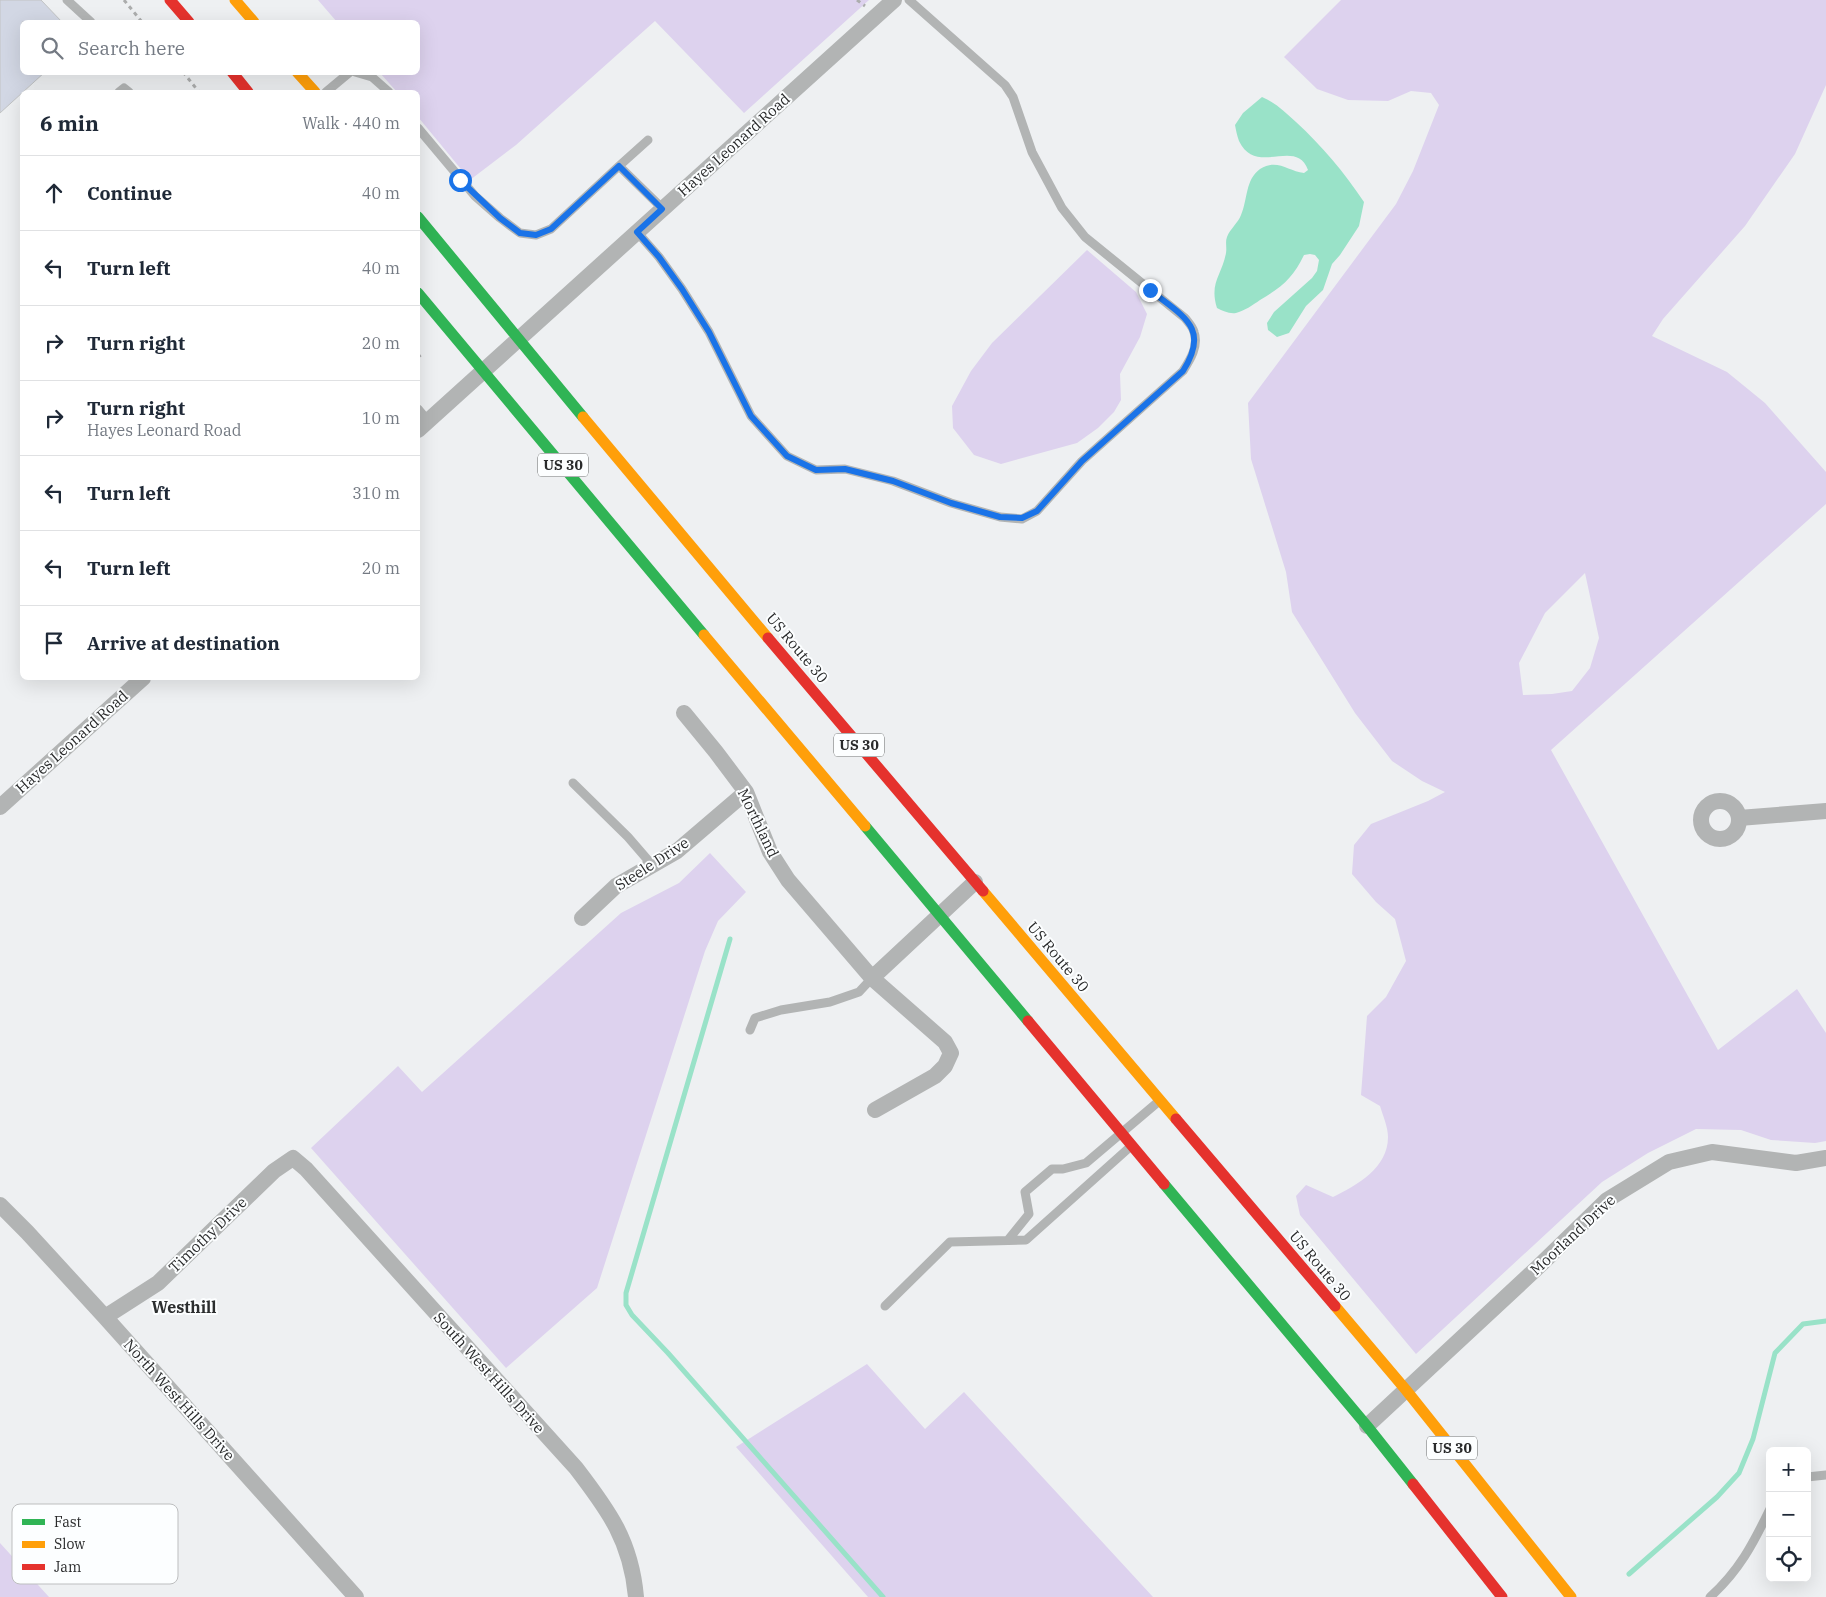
<!DOCTYPE html>
<html lang="en">
<head>
<meta charset="utf-8">
<style>
	:root { --surface:#fff; --page:#f2f2f3; --text:#1f2937; --muted:#747a83; --line:#e0e1e3 }
	body { margin:0; font-family:"IBM Plex Serif",serif; background:var(--page); color:var(--text) }
	.controls { position:absolute; right:15px; bottom:15px; display:grid; overflow:hidden; border-radius:8px; box-shadow:0 5px 20px #0002 }
	.controls button { width:45px; height:45px; display:grid; place-items:center; padding:0; border:0; border-bottom:1px solid var(--line); background:var(--surface); color:var(--text); font:25px sans-serif }
	.stop { position:absolute; width:15px; height:15px; margin:-11px; border:4px solid #1a73e8; border-radius:50%; background:#fff }
	.stop.end { background:#1a73e8; border-color:#fff; box-shadow:0 1px 5px #0008 }
	.list { margin:0; padding:0; list-style:none }
	h2 { display:flex; justify-content:space-between; align-items:center; height:65px; margin:0; padding:0 20px; font-size:21px }
	h2 small { font-size:16px; font-weight:400; color:var(--muted) }
	.list li { display:grid; grid-template-columns:32px 1fr auto; gap:15px; align-items:center; box-sizing:border-box; height:75px; padding:0 20px; border-top:1px solid var(--line) }
	.list b { display:block; font-size:19px; white-space:nowrap }
	.list p { margin:0; font-size:16px; white-space:nowrap; color:var(--muted) }
	.list em { font-size:16px; font-style:normal; color:var(--muted) }
	.icon { flex:none; width:28px; height:28px; fill:none; stroke:currentColor; stroke-width:2; stroke-linecap:round; stroke-linejoin:round }
	.map { position:relative; flex:none; width:1826px; height:1597px; overflow:hidden }
	.search { position:absolute; background:var(--surface); box-shadow:0 5px 20px #0002; left:20px; top:20px; width:400px; height:55px; display:flex; align-items:center; gap:12px; box-sizing:border-box; padding:0 18px; border-radius:8px; color:var(--muted); font-size:19px }
	.panel { position:absolute; background:var(--surface); box-shadow:0 5px 20px #0002; left:20px; top:90px; width:400px; height:590px; border-radius:8px }
	.map>svg:first-child { display:block }
	.green { fill:#ddd2ee; fill-rule:evenodd }
	.water { fill:#99e2c8 }
	.lines { fill:none; stroke-linecap:round; stroke-linejoin:round }
	.stream { stroke:#99e2c8; stroke-width:5 }
	.building { fill:#d2d7e4; stroke:#c1c3c4 }
	.path { stroke:#acadad; stroke-width:3; stroke-dasharray:4 4; stroke-linecap:butt }
	.lane { stroke:#b2b4b4; stroke-width:9 }
	.street { stroke:#b2b4b4; stroke-width:16 }
	.fast { stroke:#30b455; stroke-width:11 }
	.slow { stroke:#ff9f0a; stroke-width:11 }
	.jam { stroke:#e5322d; stroke-width:11 }
	.route { stroke:#1a73e8; stroke-width:6 }
	.labels { text-anchor:middle; stroke-width:4; stroke-linejoin:round; paint-order:stroke }
	.shield { fill:#fcfeff; stroke:#686a6b; stroke-width:1 }
	.shield-label { font-size:14px; font-weight:bold; fill:#292a2b }
	.street-label { font-size:15px; fill:#292a2b; stroke:#fcfeff }
	.neighbourhood-label { font-size:16px; font-weight:bold; fill:#2c2e2f; stroke:#fcfeff }
	.key { fill:#fcfeff; stroke:#bdbebf; stroke-width:1 }
	.key-label { font-size:14px; fill:#292a2b }
</style>
</head>
<body>
<div class="map">
<svg width="1826" height="1597" viewBox="0 0 1826 1597">
	<rect width="100%" height="100%" fill="#eef0f2"/>
	<path class="green" d="M318,0H869L744,113L655,21L516,145L470,180L418,117V92H397L380,73L418,72V22H337Z
		M1341,0H1826V85L1795,154L1745,226L1663,319L1652,336L1727,372L1765,403L1826,472V504L1551,750L1718,1050L1797,989L1826,1033V1141L1815,1143L1771,1140L1741,1130L1696,1129L1648,1153L1602,1182L1416,1354L1300,1215L1296,1196L1306,1185L1333,1197C1357,1185 1388,1168 1388,1137C1388,1127 1383,1116 1380,1106L1361,1095L1367,1016L1386,997L1406,961L1395,919L1376,902L1352,874L1354,845L1371,824L1428,801L1445,792L1422,781L1392,761L1355,713L1292,612L1286,572L1251,459L1248,403L1396,204L1413,171L1439,105L1431,93L1411,91L1388,101L1348,100L1317,89L1284,57ZM1585,573L1599,638L1590,668L1572,691L1552,694L1523,695L1519,663L1545,613Z
		M1087,250L1136,292L1147,314L1140,337L1120,374L1121,400L1114,412L1098,428L1077,443L1001,464L974,455L953,428L952,406L971,371L992,343Z
		M710,853L746,892L718,921L705,951L597,1288L506,1368L311,1148L398,1066L422,1092L621,913L679,883Z
		M867,1364L925,1429L964,1392L1153,1597H868L736,1447Z
		M0,1543L49,1597H0Z"/>
	<path class="water" d="M1262,97C1276,103 1285,112 1296,122C1322,146 1344,172 1364,202L1359,226L1340,255L1332,264L1323,290L1306,306L1289,333L1277,337L1268,330L1267,323L1274,312L1312,278L1317,271L1319,260L1315,255L1310,254L1304,255C1293,278 1282,287 1260,300C1253,305 1244,311 1236,313C1229,314 1223,311 1217,308C1209,283 1222,275 1226,253C1227,247 1225,242 1227,237C1230,229 1238,223 1241,215C1248,199 1245,180 1260,169C1277,158 1288,171 1304,173L1308,170C1296,137 1256,177 1239,141C1237,136 1236,130 1235,125L1243,113Z"/>
	<g class="lines">
		<path class="stream" d="M730,939L626,1293V1305L632,1315L668,1353L883,1597
			M1629,1574L1717,1497L1739,1473L1753,1439L1775,1353L1803,1324L1826,1321"/>
	</g>
	<path class="building" d="M0,0H41L62,22H22V72H45L0,113Z"/>
	<g class="lines">
		<path class="path" d="M124,0L142,22
			M857,0L865,6
			M183,72L199,92
			M418,354L421,358"/>
		<path class="lane" d="M67,0L91,22
			M355,72L372,77L389,92
			M119,92L124,88L129,92
			M326,92L350,72
			M418,128L475,196L500,218L520,233L536,235L551,229L619,166L663,209
			M619,166L648,140
			M637,232L659,257L682,289L709,332L751,416L787,456L816,470L845,469L893,481L951,503L1000,517L1022,519L1037,511L1082,461L1183,371C1190,360 1199,346 1194,332C1193,327 1188,322 1185,318L1085,237L1062,208L1032,152L1013,97L1005,85L909,0
			M418,409L428,421
			M573,783L628,837L653,866
			M750,1030L755,1018L781,1010L830,1002L859,992L872,978
			M1008,1240L1029,1214L1025,1192L1052,1169H1063L1086,1163L1158,1102
			M885,1306L950,1242L1026,1240L1130,1147
			M1807,1477L1826,1475
			M1710,1597C1739,1571 1753,1544 1770,1509"/>
		<path class="street" d="M418,430L894,0
			M684,713L716,752L746,792L770,852L788,880L872,978L945,1042L951,1053L945,1066L935,1076L875,1110
			M1701 820a19 19 0 1 1 38 0a19 19 0 1 1-38 0Z
			M0,807L143,678
			M1739,818L1826,811
			M582,918L616,886L677,851L746,792
			M872,978L975,882
			M0,1205L27,1232L105,1317L356,1597
			M105,1317L158,1283L274,1171L293,1158L306,1169L576,1468C609,1511 631,1541 636,1597
			M1367,1426L1537,1268L1607,1200L1669,1162L1712,1152L1796,1163L1826,1158"/>
		<path class="fast" d="M418,217L583,417
			M418,293L704,635
			M865,826L1028,1021
			M1164,1184L1367,1426L1413,1484"/>
		<path class="slow" d="M235,0L254,22
			M297,72L315,92
			M583,417L768,638
			M704,635L865,826
			M983,891L1176,1119
			M1335,1306L1406,1390L1571,1597"/>
		<path class="jam" d="M170,0L189,22
			M232,72L248,92
			M768,638L983,891
			M1028,1021L1164,1184
			M1176,1119L1335,1306
			M1413,1484L1502,1597"/>
	</g>
	<g class="lines">
		<path class="route" d="M460,180L500,218L520,233L536,235L551,229L619,166L662,209L637,232L659,257L682,289L709,332L751,416L787,456L816,470L845,469L893,481L951,503L1000,517L1022,518L1037,511L1082,461L1183,371C1211,327 1182,316 1150,290"/>
	</g>
	<g class="labels">
		<g class="shield">
			<rect x="538" y="453.5" width="50" height="23" rx="4"/>
			<rect x="834" y="733.5" width="50" height="23" rx="4"/>
			<rect x="1427" y="1436.5" width="50" height="23" rx="4"/>
		</g>
		<g class="shield-label">
			<text x="563" y="470">US 30</text>
			<text x="859" y="750">US 30</text>
			<text x="1452" y="1453">US 30</text>
		</g>
		<g class="street-label">
			<text transform="translate(734 145) rotate(-42)" y="5">Hayes Leonard Road</text>
			<text transform="translate(797 648) rotate(50)" y="5">US Route 30</text>
			<text transform="translate(72 742) rotate(-42)" y="5">Hayes Leonard Road</text>
			<text transform="translate(758 823) rotate(64)" y="5">Morthland</text>
			<text transform="translate(652 864) rotate(-33)" y="5">Steele Drive</text>
			<text transform="translate(1058 957) rotate(50)" y="5">US Route 30</text>
			<text transform="translate(208 1235) rotate(-44)" y="5">Timothy Drive</text>
			<text transform="translate(1573 1235) rotate(-43)" y="5">Moorland Drive</text>
			<text transform="translate(1320 1266) rotate(50)" y="5">US Route 30</text>
			<text transform="translate(489 1373) rotate(48)" y="5">South West Hills Drive</text>
			<text transform="translate(179 1400) rotate(48)" y="5">North West Hills Drive</text>
		</g>
		<g class="neighbourhood-label">
			<text x="184" y="1313">Westhill</text>
		</g>
	</g>
	<rect x="12" y="1504" width="166" height="80" rx="8" class="key"/>
	<rect x="22" y="1519" width="23" height="6" fill="#30b455"/>
	<rect x="22" y="1541" width="23" height="7" fill="#ff9f0a"/>
	<rect x="22" y="1564" width="23" height="6" fill="#e5322d"/>
	<g class="key-label">
		<text x="54" y="1527">Fast</text>
		<text x="54" y="1549">Slow</text>
		<text x="54" y="1572">Jam</text>
	</g>
</svg>
<div class="controls">
<button>+</button>
<button>−</button>
<button><svg class="icon" aria-label="locate" viewBox="0 0 24 24"><circle cx="12" cy="12" r="6"/><path d="M12 2v4M12 18v4M2 12h4M18 12h4"/></svg></button>
</div>
<div class="stop" style="left:460px;top:180px"></div>
<div class="stop end" style="left:1150px;top:290px"></div>
<div class="search"><svg class="icon" aria-label="search" viewBox="0 0 24 24"><circle cx="10" cy="10" r="6"/><path d="M15 15l6 6"/></svg>Search here</div>
<section class="panel">
<h2>6 min<small>Walk · 440 m</small></h2>
<ul class="list">
<li><svg class="icon" aria-label="ahead" viewBox="0 0 24 24"><path d="M12 20V5M6 11l6-6 6 6"/></svg><div><b>Continue</b></div><em>40 m</em></li>
<li><svg class="icon" aria-label="left" viewBox="0 0 24 24"><path d="M17 20v-9H6M10 6l-5 5 5 5"/></svg><div><b>Turn left</b></div><em>40 m</em></li>
<li><svg class="icon" aria-label="right" viewBox="0 0 24 24"><path d="M7 20v-9h11M14 6l5 5-5 5"/></svg><div><b>Turn right</b></div><em>20 m</em></li>
<li><svg class="icon" aria-label="right" viewBox="0 0 24 24"><path d="M7 20v-9h11M14 6l5 5-5 5"/></svg><div><b>Turn right</b><p>Hayes Leonard Road</p></div><em>10 m</em></li>
<li><svg class="icon" aria-label="left" viewBox="0 0 24 24"><path d="M17 20v-9H6M10 6l-5 5 5 5"/></svg><div><b>Turn left</b></div><em>310 m</em></li>
<li><svg class="icon" aria-label="left" viewBox="0 0 24 24"><path d="M17 20v-9H6M10 6l-5 5 5 5"/></svg><div><b>Turn left</b></div><em>20 m</em></li>
<li><svg class="icon" aria-label="arrive" viewBox="0 0 24 24"><path d="M6 21V4h12l-3 4 3 4H6"/></svg><div><b>Arrive at destination</b></div></li>
</ul>
</section>
</div>
</body>
</html>
